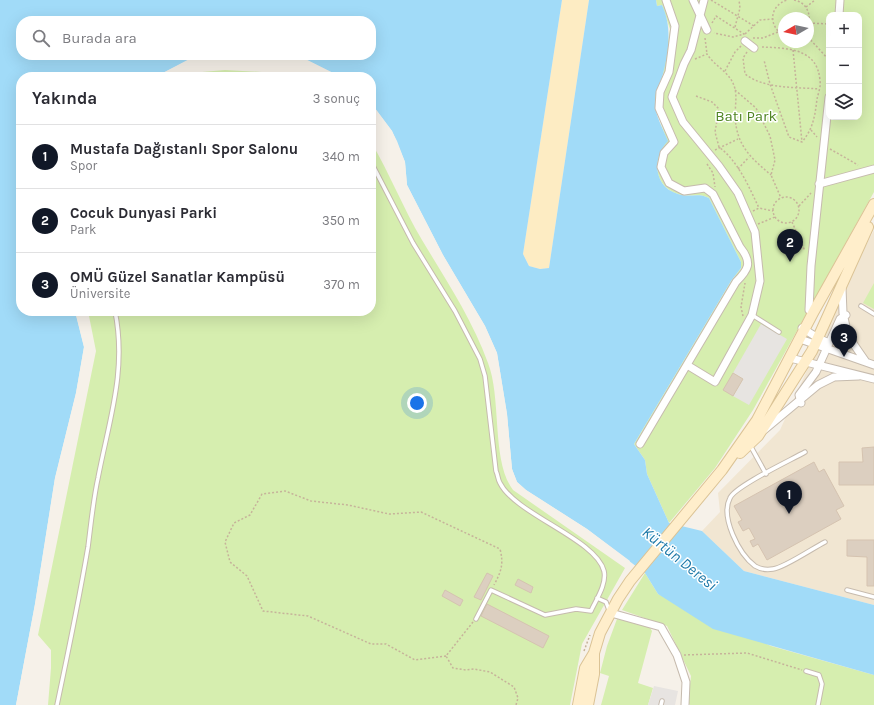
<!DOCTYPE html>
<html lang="tr">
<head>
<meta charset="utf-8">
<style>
	:root { --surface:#fff; --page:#f2f2f3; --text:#2b2b33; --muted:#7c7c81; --line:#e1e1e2; --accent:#111827 }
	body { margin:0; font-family:Karla,sans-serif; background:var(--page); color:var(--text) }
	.controls { position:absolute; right:12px; top:12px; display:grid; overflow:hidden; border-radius:8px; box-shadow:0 4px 16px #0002 }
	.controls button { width:36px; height:36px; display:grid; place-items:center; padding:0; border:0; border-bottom:1px solid var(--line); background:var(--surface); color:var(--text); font:20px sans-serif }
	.compass { position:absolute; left:778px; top:12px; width:36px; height:36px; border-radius:50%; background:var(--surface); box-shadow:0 4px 16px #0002; rotate:261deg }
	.you { position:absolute; left:417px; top:403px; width:14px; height:14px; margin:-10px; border:3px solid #fff; border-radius:50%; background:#1a73e8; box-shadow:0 0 0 6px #1a73e833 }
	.badge { display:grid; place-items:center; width:26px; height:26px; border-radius:50%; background:var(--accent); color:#fff; font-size:13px; font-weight:700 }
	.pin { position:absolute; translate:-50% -33px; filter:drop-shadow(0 1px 2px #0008) }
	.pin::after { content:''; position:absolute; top:21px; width:14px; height:12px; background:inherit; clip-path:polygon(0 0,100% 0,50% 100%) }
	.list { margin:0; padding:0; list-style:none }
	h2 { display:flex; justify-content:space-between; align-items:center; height:52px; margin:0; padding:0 16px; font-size:17px }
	h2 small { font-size:13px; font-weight:400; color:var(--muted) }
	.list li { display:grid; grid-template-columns:26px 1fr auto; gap:12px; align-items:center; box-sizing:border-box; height:64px; padding:0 16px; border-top:1px solid var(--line) }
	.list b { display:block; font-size:15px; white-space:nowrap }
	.list p { margin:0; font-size:13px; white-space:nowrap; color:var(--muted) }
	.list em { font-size:13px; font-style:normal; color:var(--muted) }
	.icon { flex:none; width:22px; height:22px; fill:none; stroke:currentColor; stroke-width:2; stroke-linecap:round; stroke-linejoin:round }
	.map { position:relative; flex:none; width:874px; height:705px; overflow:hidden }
	.search { position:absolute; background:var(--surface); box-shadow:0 4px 16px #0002; left:16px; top:16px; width:360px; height:44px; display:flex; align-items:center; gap:10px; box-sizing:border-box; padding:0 14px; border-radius:16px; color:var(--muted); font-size:15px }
	.panel { position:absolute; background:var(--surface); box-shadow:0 4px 16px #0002; left:16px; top:72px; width:360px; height:244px; border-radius:16px }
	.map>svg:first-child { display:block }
	.education { fill:#f1e6d2 }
	.green { fill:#d6eeaf; fill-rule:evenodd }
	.sand { fill:#fdecc3 }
	.parking { fill:#e7e4e1 }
	.water { fill:#a1dbf8 }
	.pier { fill:#f6f1e9 }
	.building { fill:#dccfc0; stroke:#d5c3b0 }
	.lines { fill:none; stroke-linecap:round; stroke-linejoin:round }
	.lane-casing { stroke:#c6bbae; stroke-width:5.5 }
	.street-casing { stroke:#c6bbae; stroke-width:9 }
	.secondary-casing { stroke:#dbc395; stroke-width:12 }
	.path { stroke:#c6b39a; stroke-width:1.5; stroke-dasharray:2 2; stroke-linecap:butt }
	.lane { stroke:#fff; stroke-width:3.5 }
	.street { stroke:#fff; stroke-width:7 }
	.secondary { stroke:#ffeecb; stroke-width:10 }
	.labels { text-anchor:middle; stroke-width:3; stroke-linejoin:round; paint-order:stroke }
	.park-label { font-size:15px; fill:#4f8422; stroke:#fff }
	.water-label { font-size:16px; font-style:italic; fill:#207aa9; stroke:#fff }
</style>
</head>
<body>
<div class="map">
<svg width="874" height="705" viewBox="0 0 874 705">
	<rect width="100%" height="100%" fill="#f6f1e9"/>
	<path class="education" d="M874,230V605L744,571L702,531L720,512L718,493L780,430L846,284Z"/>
	<path class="green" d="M656,0H874V192L753,410L715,468L669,523L647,474L645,460L634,444L731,281L741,268V262L709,198C698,192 689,198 678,194C653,187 652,157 667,141L655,106V93L663,74L670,29L662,5L657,6ZM829,15H859V117H829ZM784,18H808V42H784Z
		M225,70L262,72L289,77H185L202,72Z
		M371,142C390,174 403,208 422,240C446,280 472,319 488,363C502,399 491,461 513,490L625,568L582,644L570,705H48L51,668V650L38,635L96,351L88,311H371Z
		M874,283V309L863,303Z
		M645,573L658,594L771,646L874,675V705H690L688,702L691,676L667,626L622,610Z
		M617,619L649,626L652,631L638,683L653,688L648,705H601L609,676L600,673L607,646Z"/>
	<path class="sand" d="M562,0H589L549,268L540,269L529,266L523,254Z"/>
	<path class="parking" d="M761,324L787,339L749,405L733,396L743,379L733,373Z
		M654,686L678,691L675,705H648Z"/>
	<path class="water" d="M0,0H562L523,254L529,266L540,269L549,268L589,0H656L657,6L662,5C672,26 669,51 663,74C661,83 655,91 655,100C654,114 663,128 668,141C652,157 653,187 678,194C689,198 698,192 709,198L741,262V268L731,281L634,444L645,460L647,474L669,523L702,531L744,571L874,605V675L713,629L658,594L645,573L587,529L526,490L517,482L512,469L507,414L497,353L485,326L443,255L407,185L405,162L397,141L392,131L371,103V77H341L303,58L292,55H371V21H21V55H199L155,77H21V311H75L84,347L76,393L55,478L35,604L16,705H0Z"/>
	<path class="pier" d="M197,55H201L159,77H155Z
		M290,55L303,58L341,77H337Z
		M371,103L392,131L405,162L407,185L443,255L485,326L497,353L507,414L512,469L517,482L526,490L587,529L630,561L629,563L586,530L525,492L515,483L510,469L505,415L495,354L483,327L442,255L405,186L403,163L395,141L390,132L371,106Z
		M75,311H77L86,347L78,394L57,478L37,605L18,705H16L35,604L55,478L76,393L84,347Z"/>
	<path class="building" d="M733,373L743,379L733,396L723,390Z
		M874,447V485H839V462H863L862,448Z
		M814,462L819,472L824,469L844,506L836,510L841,519L767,560L758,544L753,547L750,541L755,539L749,528L743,531L738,522L742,520L734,506Z
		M847,540H874V586H867V557L847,556Z
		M487,573L493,576L481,600L474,597Z
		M518,579L533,587L531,593L515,585Z
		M445,590L463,600L460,606L442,596Z
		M487,604L549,636L543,648L481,616Z"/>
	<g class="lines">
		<g class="lane-casing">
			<path id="lane" d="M371,162L413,243L455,311L480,359L485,376L496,471C498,475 498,480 500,483C515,514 596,539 604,571C607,584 596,600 591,611L576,609L545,615L491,590L476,619
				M861,306L874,314
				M752,315L779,332
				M750,445L766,474
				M805,452C791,460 735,486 730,498C720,517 739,554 755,566C760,569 767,570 773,569C784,568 813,548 825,542
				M847,590L874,597
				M597,598L606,602L609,610
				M806,671L819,675L822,684L818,705
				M57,705C68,653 79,600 88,547C91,524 93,501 98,478C109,420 127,371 115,311
				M661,705L662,701"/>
		</g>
		<g class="street-casing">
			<path id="street" d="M693,0L707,30
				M839,15L840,0
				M745,41L754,48
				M819,184L874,169
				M842,288L843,313L848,336L866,362
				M814,311L809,310L811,266L829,97
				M802,328L818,338L829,343
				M800,339L874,365
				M790,358L874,379
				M687,365L715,382L752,315L760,281L755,232L738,193L719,166L683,122L672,97L684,64L691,50L704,0
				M801,403L799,395L816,372L840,319L846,315
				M764,430L818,385L834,377L859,376
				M640,444L736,282C748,270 753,263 740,247L713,194L705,188L684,191L669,183L661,167L664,153L674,142L659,108L660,92L669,72L675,26L666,0
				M611,613L661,627L677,655L686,682L685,705"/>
		</g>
		<g class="secondary-casing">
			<path id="secondary" d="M740,453L758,436L812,351L868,227
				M578,705L585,668L594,653L600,633L618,599L630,581L722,470L757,420L814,311L874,204
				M588,705L594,674V653"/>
		</g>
		<path class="path" d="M711,0L754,26
			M794,0C806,2 812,14 808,26
			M806,7L815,0
			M712,23L716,16L744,34L733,37L714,33
			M809,23L829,24
			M735,27L740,8L739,0
			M745,34L760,20L772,19
			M784,36C768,26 769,6 787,0
			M808,37L829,60
			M705,38L707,54
			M753,38H763L778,32
			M762,47C787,48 818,48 820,81C821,87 818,94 817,99C815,116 813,129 802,142L789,137L770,84L764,60
			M793,50L802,142
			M747,52L743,58L745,74C764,89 795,87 819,89
			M695,59L707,54C715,67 731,72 735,89C737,97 735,108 735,117C737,146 750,157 771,175
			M725,71L735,52L741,46
			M735,90L756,108L770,136L775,160L771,175L781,198
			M696,96L712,102L719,109L715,132L719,147C738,161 749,187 759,208
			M811,130L817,137
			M830,149L858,165
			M715,150L738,139
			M707,164L713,173L715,187
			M738,169L749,157
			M773 210a13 13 0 1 1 26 0a13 13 0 1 1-26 0Z
			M799,206L811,193
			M753,211L759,208L773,211
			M792,222L805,251
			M758,224L775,217
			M743,316L741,307L745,283
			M473,622L446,656L453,668L466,670L474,669L490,672L514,687L518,698L516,705
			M584,651L590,635
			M684,655L747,653L802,670
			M446,656L415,660L386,644H371L308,616L263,611L247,576L230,562L225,542L234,523L250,515L262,494L285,491L311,501L348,505L389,514L421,512L500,549C504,564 501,572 494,585"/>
		<use href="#lane" class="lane"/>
		<use href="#street" class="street"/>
		<use href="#secondary" class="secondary"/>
	</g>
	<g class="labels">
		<g class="park-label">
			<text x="746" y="121">Batı Park</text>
		</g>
		<g class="water-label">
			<text transform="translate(680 558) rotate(39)" y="6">Kürtün Deresi</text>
		</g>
	</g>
</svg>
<div class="controls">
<button>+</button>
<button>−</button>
<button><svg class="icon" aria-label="layers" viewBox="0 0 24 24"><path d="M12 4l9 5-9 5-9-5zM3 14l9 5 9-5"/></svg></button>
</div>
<svg class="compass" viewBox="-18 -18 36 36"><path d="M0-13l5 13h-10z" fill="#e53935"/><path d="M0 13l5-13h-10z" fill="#7c7c81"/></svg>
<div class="you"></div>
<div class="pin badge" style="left:789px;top:514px">1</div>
<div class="pin badge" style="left:790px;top:262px">2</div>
<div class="pin badge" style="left:844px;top:357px">3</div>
<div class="search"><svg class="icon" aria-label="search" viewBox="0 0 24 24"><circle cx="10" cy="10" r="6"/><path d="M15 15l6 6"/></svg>Burada ara</div>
<section class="panel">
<h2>Yakında<small>3 sonuç</small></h2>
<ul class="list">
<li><span class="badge">1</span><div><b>Mustafa Dağıstanlı Spor Salonu</b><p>Spor</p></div><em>340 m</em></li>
<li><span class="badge">2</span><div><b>Cocuk Dunyasi Parki</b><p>Park</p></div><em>350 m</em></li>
<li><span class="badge">3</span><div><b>OMÜ Güzel Sanatlar Kampüsü</b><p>Üniversite</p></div><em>370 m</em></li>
</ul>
</section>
</div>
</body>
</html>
